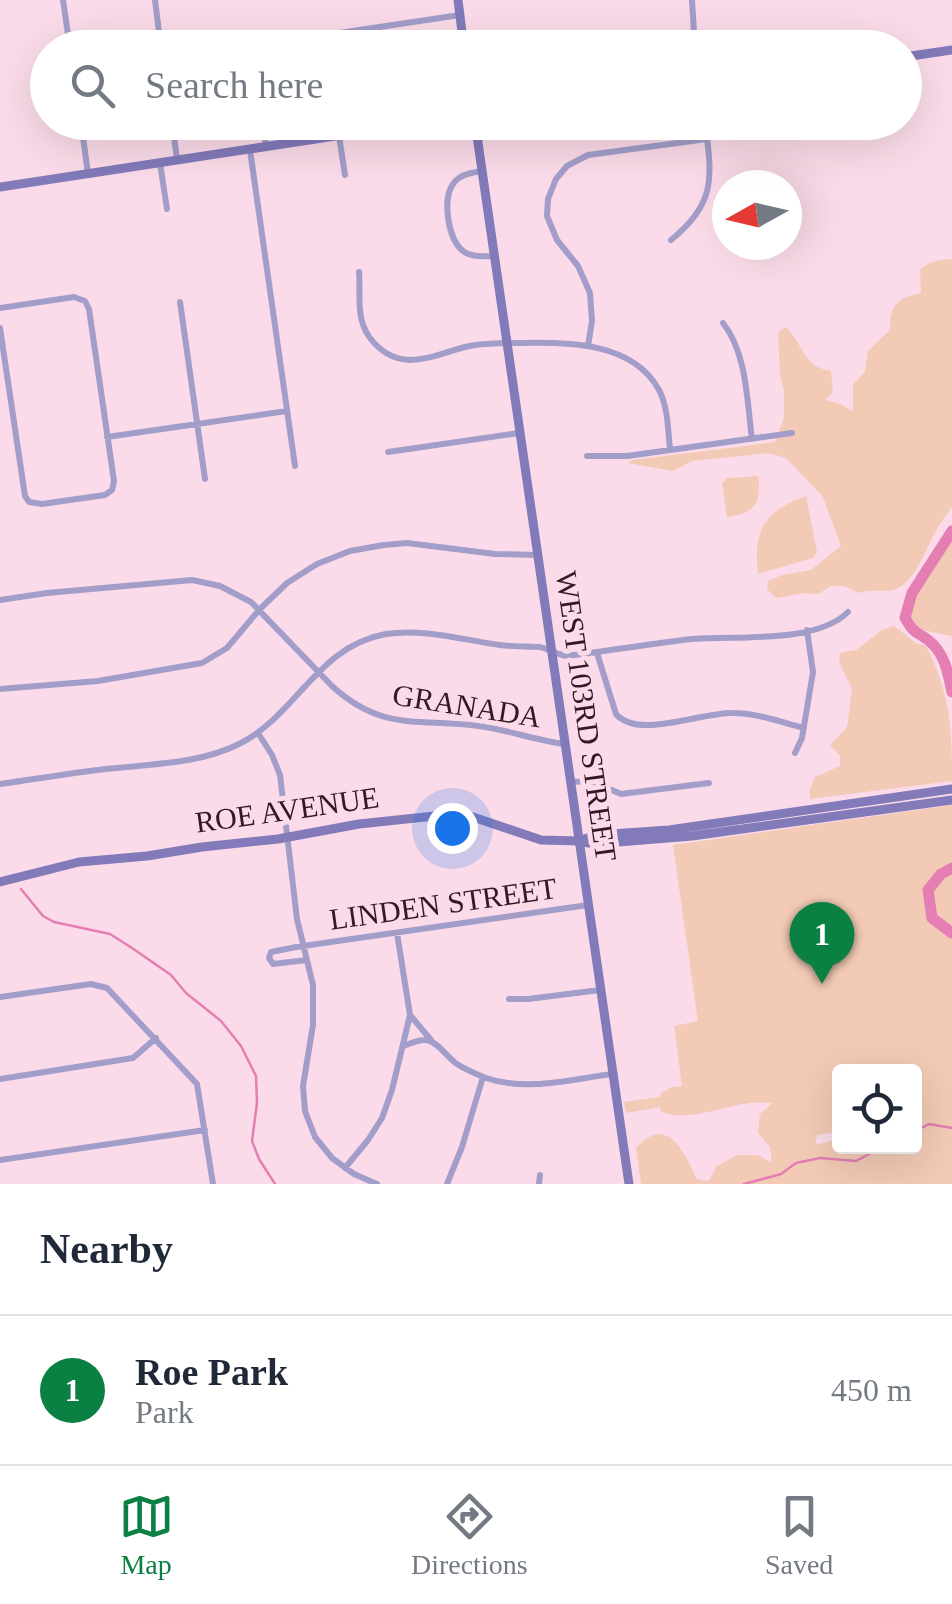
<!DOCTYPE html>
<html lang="en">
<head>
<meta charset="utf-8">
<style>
	:root { --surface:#fff; --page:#f6f6f7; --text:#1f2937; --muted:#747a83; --line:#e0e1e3; --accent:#0b8043 }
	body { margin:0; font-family:"Times New Roman",serif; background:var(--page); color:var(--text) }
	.controls { position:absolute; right:30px; bottom:30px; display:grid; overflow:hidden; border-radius:10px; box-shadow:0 10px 40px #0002 }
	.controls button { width:90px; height:90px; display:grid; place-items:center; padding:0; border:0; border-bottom:2px solid var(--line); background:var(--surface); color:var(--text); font:50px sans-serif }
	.compass { position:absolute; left:712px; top:170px; width:90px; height:90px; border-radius:50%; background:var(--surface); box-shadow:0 10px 40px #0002; rotate:262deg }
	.you { position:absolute; left:452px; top:828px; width:35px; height:35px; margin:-25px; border:8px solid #fff; border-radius:50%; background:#1a73e8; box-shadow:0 0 0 15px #1a73e833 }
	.badge { display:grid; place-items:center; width:65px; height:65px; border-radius:50%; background:var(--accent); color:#fff; font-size:32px; font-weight:700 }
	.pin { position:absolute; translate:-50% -82px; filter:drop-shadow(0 2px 5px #0008) }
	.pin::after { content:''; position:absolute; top:52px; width:35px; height:30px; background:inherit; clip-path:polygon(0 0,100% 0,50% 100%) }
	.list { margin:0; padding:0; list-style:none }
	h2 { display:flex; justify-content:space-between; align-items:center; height:130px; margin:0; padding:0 40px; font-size:42px }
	h2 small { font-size:32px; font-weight:400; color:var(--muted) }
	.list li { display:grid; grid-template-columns:65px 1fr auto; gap:30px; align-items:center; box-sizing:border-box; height:150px; padding:0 40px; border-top:2px solid var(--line) }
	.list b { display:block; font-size:38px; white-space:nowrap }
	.list p { margin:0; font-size:32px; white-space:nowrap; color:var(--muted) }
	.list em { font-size:32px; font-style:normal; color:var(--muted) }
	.icon { flex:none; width:55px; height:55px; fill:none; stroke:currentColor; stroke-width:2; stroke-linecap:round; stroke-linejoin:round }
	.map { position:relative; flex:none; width:952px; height:1184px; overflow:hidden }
	.search { position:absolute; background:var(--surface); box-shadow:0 10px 40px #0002; left:30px; right:30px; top:30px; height:110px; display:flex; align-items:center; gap:25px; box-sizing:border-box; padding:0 35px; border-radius:55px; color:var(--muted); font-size:38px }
	.sheet { height:280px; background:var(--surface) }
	nav { display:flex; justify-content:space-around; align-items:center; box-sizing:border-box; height:140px; border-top:2px solid var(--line); background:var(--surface); font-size:28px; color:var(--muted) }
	nav a { display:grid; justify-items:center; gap:5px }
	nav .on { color:var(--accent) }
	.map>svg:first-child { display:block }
	.green { fill:#f2cab5; fill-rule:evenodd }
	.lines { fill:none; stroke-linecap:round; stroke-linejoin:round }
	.stream { stroke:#e47eb3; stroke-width:2.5 }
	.river { stroke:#e47eb3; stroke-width:11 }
	.minor { stroke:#a29ec9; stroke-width:6 }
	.secondary { stroke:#827ab9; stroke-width:9 }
	.labels { text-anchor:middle; stroke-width:10; stroke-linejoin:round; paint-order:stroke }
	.street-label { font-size:30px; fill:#331826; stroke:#fbdbe9 }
</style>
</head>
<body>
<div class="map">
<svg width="952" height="1184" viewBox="0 0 952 1184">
	<rect width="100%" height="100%" fill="#fbdbe9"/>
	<path class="green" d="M952,259V507C947,514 942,521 938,527C928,544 916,580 898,588C885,594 872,588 859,593L844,586H831L818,594L805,593L776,598L767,589L768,581L782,575L811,570L841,546L823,497L786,458L768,453L692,461L673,471L627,463L633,460L775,442L784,418V391L780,375L778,332L786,327C804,345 802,366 831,371L833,393L825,400L840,404L853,411V385L865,371L868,351L890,330C890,306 896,298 921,293L920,270C930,261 938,260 952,259Z
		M758,476C762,503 754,514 727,517L722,483L727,478Z
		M806,496L817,552L813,558L758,574C753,530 764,511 806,496Z
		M952,531V636L923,630L905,618L912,593Z
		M894,626L916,643L926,646C951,695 952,728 952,781L810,799V789L815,777L840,766V756L830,745L847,727L852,689L839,662L840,653L856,650L882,630Z
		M952,805V1184H641L636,1148C668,1113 684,1153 697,1179L709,1181L716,1167L737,1155H758L772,1163L770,1147L758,1133L760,1114L773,1103C765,1103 756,1102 749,1103C719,1107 691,1122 661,1112L660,1107L626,1113L624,1102L660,1097L661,1093L672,1087L682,1086L674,1026L698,1021L673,845ZM840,1072H914V1146H840L839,1139L815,1145L817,1135L839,1132Z"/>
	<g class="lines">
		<path class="stream" d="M21,889L43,916L54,922L110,934L132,948L171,975L186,993L221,1021L241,1046L256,1076L257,1103L252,1141L259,1159L275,1184
			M914,1132L929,1124L952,1128
			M744,1184L781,1174L796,1163L820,1158L856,1161L884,1146"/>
		<path class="river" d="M952,531L912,593L905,618C916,636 914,629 928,640C945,653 948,673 952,692
			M952,868L941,874L928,890L932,918L952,933"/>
		<path class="minor" d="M63,0L70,48
			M155,0L161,48
			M692,0L695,48
			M264,48L272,43L460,15
			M539,48L643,33
			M81,122L88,174
			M172,122L177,159
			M263,122L266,147
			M339,136L345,175
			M250,150L295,466
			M160,163L167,209
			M482,171C471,173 460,174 453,184C442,199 448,240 463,251C472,258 484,256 494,256
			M671,240C717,203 712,177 705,122
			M359,272C361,294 355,318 370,338C402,379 437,351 475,345C490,343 506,343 521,343C568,342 633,342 659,390C668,407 668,430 670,449
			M180,302L205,479
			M0,308L74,297L85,301L89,309L114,481L112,490L105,495L42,504L29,502L25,496L0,328
			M723,323C747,353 747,402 752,439
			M588,346L592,321L590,293L578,266L557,240L547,216L548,199L556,179L567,166L588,155L707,139
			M107,437L287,411
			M388,452L519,433
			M587,456H627L792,433
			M0,600L47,593L192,580L220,586L251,602L332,686C382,732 419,718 479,726C508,730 535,740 564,744
			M597,653L616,714C638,740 701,712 733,713C757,713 780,722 804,728
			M0,689L98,681L202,663L227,648L259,610L287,583L317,564L350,551L384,545L407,543L495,554L537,555
			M258,733L272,755L280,775L297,919L313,985V1025L303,1086L305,1111L315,1137L332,1158L354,1174L377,1184
			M795,753L802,738L813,672L807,630
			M571,782L591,781L621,794L709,783
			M0,784C36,779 71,773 106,769C151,764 201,764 241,743C298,713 318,646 386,634C424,628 463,640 500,645C513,647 526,646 539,647C549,648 556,655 567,656C606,651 644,645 683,640C728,634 814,646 848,612
			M307,960L273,964L269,958L271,952L296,947L588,905
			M0,997L91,984L107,988L197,1084L213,1184
			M509,999H528L600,990
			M410,1015L431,1040
			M404,1046C411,1043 419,1039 427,1040C438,1042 448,1058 457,1064C466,1070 476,1074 486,1078C526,1092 572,1079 612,1074
			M0,1079L133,1058L156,1038
			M0,1160L205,1130
			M345,1168L368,1140L382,1118L392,1090L410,1015L397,933
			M447,1184L462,1147L483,1077
			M539,1184L540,1175"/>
		<path class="secondary" d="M458,0L464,48
			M904,57L952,50
			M475,122L629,1184
			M0,187L427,122
			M579,841L596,835L669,830L952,789
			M0,882L79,862L147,856L202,847L278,839L359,824L444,815L473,817L541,840L579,841L594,844L692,836L952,800"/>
	</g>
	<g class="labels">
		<g class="street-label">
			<text transform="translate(467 706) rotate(9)" y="10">GRANADA</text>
			<text transform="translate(586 716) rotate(82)" y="10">WEST 103RD STREET</text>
			<text transform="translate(287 810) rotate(-8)" y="10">ROE AVENUE</text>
			<text transform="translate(443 904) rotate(-8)" y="10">LINDEN STREET</text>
		</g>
	</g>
</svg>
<div class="controls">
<button><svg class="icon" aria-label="locate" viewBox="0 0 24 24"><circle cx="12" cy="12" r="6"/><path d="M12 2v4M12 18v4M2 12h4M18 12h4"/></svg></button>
</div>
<svg class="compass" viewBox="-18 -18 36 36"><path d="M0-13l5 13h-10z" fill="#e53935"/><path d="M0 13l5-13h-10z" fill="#747a83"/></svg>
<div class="you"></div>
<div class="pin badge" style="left:822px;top:984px">1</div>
<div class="search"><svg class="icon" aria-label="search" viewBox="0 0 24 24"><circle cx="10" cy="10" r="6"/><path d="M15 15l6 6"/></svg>Search here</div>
</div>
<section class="sheet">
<h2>Nearby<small></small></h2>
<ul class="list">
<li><span class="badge">1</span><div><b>Roe Park</b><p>Park</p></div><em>450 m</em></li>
</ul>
</section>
<nav>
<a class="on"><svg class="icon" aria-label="map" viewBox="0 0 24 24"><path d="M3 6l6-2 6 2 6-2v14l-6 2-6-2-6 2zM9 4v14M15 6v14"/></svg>Map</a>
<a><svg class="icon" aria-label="directions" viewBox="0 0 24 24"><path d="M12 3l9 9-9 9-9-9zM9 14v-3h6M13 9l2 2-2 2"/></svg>Directions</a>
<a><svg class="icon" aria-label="saved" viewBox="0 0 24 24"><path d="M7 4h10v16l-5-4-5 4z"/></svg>Saved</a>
</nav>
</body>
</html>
